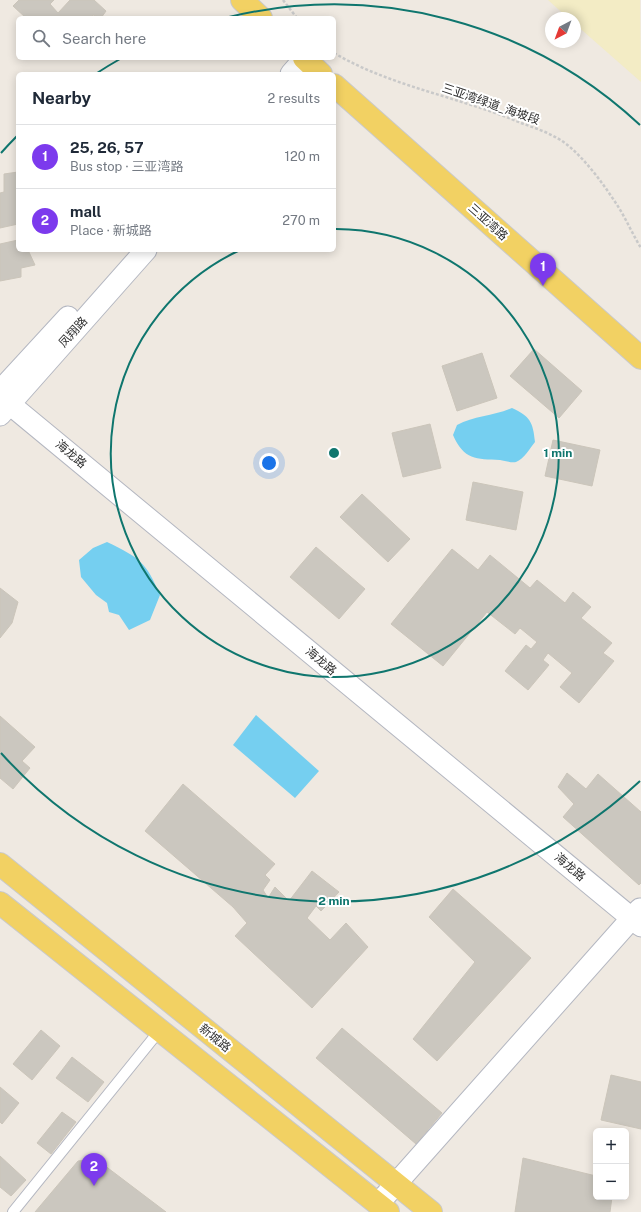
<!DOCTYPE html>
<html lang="en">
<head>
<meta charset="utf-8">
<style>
	:root { --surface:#fff; --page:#f2f2f3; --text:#1f2937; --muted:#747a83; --line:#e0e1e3; --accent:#7c3aed }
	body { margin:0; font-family:"Public Sans","Noto Sans SC",sans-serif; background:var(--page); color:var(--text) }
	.controls { position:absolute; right:12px; bottom:12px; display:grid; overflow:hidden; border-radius:6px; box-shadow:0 2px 10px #0003 }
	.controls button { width:36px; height:36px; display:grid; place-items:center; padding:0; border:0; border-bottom:1px solid var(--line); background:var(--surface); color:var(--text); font:20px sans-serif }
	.compass { position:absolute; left:545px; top:12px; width:36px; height:36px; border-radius:50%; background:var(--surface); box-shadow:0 2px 10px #0003; rotate:221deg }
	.you { position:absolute; left:269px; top:463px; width:14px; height:14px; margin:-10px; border:3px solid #fff; border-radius:50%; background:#1a73e8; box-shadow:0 0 0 6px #1a73e833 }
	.badge { display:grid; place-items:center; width:26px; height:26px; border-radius:50%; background:var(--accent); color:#fff; font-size:13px; font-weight:700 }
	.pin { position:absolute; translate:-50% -33px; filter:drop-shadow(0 1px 2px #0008) }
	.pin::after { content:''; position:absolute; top:21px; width:14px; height:12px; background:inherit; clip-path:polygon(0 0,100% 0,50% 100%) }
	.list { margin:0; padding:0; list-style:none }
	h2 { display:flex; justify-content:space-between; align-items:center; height:52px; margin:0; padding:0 16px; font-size:17px }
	h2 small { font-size:13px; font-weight:400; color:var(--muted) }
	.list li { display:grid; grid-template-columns:26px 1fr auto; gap:12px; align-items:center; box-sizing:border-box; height:64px; padding:0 16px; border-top:1px solid var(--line) }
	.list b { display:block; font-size:15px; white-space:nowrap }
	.list p { margin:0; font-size:13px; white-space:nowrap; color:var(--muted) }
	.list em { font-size:13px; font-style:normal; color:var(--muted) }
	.icon { flex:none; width:22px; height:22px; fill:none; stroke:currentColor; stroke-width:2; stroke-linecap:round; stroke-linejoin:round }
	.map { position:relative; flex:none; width:641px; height:1212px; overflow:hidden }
	.search { position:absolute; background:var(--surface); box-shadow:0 2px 10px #0003; left:16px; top:16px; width:320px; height:44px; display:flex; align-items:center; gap:10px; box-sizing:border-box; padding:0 14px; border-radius:6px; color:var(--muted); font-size:15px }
	.panel { position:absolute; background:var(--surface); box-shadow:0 2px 10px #0003; left:16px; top:72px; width:320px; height:180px; border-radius:6px }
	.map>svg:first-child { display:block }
	.sand { fill:#f3ecc5 }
	.water { fill:#75cff0 }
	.building { fill:#cbc7bf; stroke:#cbc5ba }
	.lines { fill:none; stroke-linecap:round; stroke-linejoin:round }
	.lane-casing { stroke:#b4b7c1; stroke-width:12 }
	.street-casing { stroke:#b4b7c1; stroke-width:23 }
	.primary-casing { stroke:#c9c9c9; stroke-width:24 }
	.path { stroke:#c9c9c9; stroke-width:2.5; stroke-dasharray:3 2; stroke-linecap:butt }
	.lane { stroke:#fff; stroke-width:10 }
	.street { stroke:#fff; stroke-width:21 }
	.primary { stroke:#f2d163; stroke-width:22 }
	.ring { fill:none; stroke:#0f766e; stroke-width:2 }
	.labels { text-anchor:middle; stroke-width:4; stroke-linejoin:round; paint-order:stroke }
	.street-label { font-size:12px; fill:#2e2e2e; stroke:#fff }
	.centre { fill:#0f766e; stroke:#fff; stroke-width:2 }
	.ring-label { font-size:12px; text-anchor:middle; font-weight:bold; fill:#0f766e; stroke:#fff; stroke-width:4; stroke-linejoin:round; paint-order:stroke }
</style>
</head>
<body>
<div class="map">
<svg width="641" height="1212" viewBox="0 0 641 1212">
	<rect width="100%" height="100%" fill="#efe9e1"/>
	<path class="sand" d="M548,0H640L641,82L575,24V18H568Z"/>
	<path class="water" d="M512,408C530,416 533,422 535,442C530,448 524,459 516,462C512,463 505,461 500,460C476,459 464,460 453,435L457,425C474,416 494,416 512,408Z
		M107,542C140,558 146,562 160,595L150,620L129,630L119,615L109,612L107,603L96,595L81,577L79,560L93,548Z
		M256,715L319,771L295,798L233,745Z"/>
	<path class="building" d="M19,0H54L50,4L58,13L70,0H94L106,11L101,18L93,15L90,18H26L13,6Z
		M18,172V224L0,228V193L4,192V174Z
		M18,240V250H28L35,265L21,268V277L0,281V244Z
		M534,349L582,391L559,418L510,376Z
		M482,353L497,398L457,411L442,366Z
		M430,424L441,468L403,477L392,433Z
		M553,440L600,450L592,486L545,476Z
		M473,482L523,492L516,530L466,520Z
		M362,494L410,539L388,562L340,517Z
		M316,547L365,589L339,619L290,577Z
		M452,549L478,570L490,555L530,588L537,580L565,603L573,592L591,607L581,618L612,643L603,653L614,661L579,703L560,687L572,673L548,653L543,660L549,665L528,690L505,671L526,645L531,649L537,642L520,628L515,634L487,612L443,666L391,624Z
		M0,588L18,602L12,623L0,638Z
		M0,716L35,747L22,761L30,768L13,789L0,778Z
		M567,773L586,789L598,774L641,812V883L639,885L563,817L574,804L558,787Z
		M183,784L275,864L265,875L270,880L263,890L268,898L275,887L289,901L312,871L339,892L321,911L316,906L307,918L330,940L346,923L368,947L312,1008L235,936L247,923L233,907L145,831Z
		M453,889L531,958L437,1061L413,1039L475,962L429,917Z
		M342,1028L442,1113L416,1144L316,1058Z
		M41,1030L60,1046L32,1080L13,1064Z
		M72,1057L104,1082L88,1102L56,1078Z
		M611,1075L641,1082V1129L601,1120Z
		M0,1087L19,1103L2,1124L0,1122Z
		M62,1112L76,1122L51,1154L37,1143Z
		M0,1156L26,1180L11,1196L0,1187Z
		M523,1158L596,1176V1197H612L610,1212H515Z
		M96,1159L166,1212H35L78,1161Z"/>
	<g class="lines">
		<g class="lane-casing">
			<path id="lane" d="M13,1212L160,1030"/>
		</g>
		<g class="street-casing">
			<path id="street" d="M291,74L304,59
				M0,391L68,317
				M0,396L641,926
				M0,415L146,250
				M378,1204L640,909"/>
		</g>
		<g class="primary-casing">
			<path id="primary" d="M242,0L261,18
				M304,58L321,74
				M334,85L641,358
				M0,864L431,1212
				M0,903L388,1212"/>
		</g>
		<path class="path" d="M283,0L297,18
			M334,53C392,87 460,97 521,123C538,129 556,135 570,147C589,164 605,186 619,208C627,221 633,235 641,248"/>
		<use href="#lane" class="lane"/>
		<use href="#street" class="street"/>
		<use href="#primary" class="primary"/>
	</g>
	<g class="ring">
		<path d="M336 229A224 224 0 1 1 238 251"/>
		<path d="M640 781A448 448 0 0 1 1 753M1 153A448 448 0 0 1 17 136M97 73A448 448 0 0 1 120 59M229 17A448 448 0 0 1 640 125"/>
	</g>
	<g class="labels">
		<g class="street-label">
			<text transform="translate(491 104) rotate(19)" y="4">三亚湾绿道_海坡段</text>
			<text transform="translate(488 222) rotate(42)" y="4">三亚湾路</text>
			<text transform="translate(73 332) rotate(-48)" y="4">凤翔路</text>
			<text transform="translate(71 454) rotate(40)" y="4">海龙路</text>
			<text transform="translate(321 661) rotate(40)" y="4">海龙路</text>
			<text transform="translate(570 867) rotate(40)" y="4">海龙路</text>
			<text transform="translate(215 1038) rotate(39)" y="4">新城路</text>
		</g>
	</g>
	<circle cx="334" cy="453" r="6" class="centre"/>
	<g class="ring-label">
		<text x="558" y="457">1 min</text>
		<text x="334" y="905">2 min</text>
	</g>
</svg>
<div class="controls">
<button>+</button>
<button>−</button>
</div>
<svg class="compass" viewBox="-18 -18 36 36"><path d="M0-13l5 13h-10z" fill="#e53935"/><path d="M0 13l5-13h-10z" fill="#747a83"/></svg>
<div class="you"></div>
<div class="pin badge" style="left:543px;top:286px">1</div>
<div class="pin badge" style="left:94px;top:1186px">2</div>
<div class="search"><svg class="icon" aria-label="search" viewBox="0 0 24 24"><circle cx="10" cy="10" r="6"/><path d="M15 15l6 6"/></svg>Search here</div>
<section class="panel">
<h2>Nearby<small>2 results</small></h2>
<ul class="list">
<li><span class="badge">1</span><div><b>25, 26, 57</b><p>Bus stop · 三亚湾路</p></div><em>120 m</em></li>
<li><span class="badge">2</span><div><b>mall</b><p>Place · 新城路</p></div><em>270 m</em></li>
</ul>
</section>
</div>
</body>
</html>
